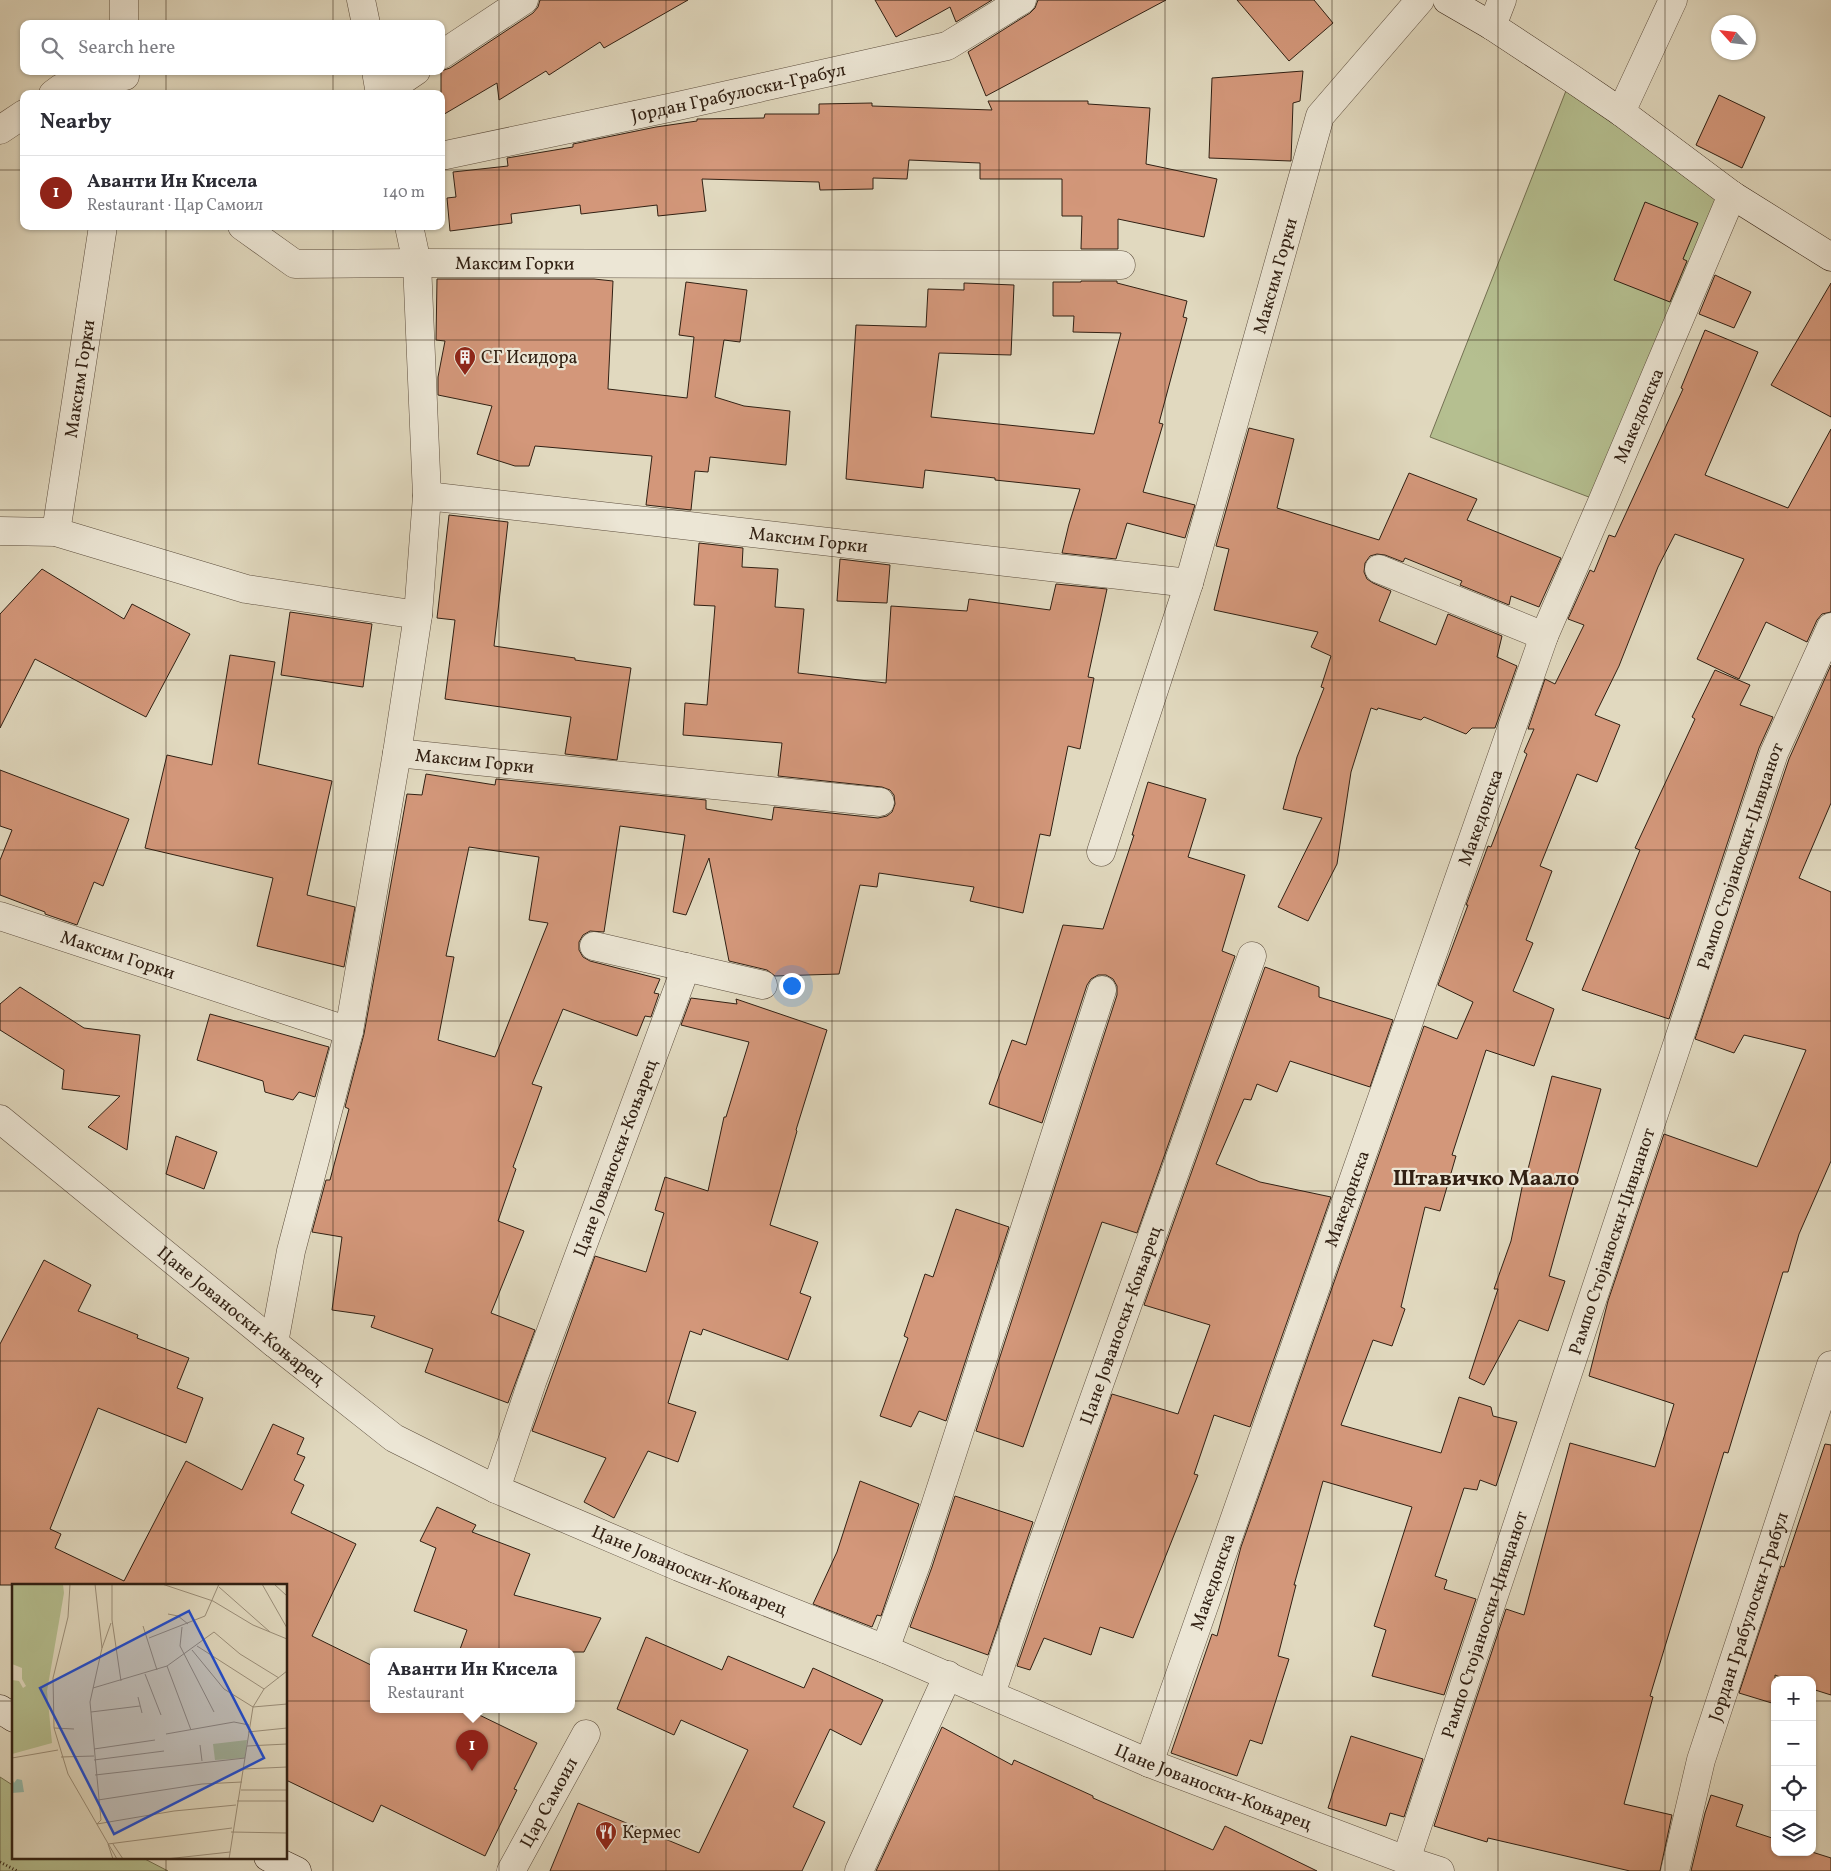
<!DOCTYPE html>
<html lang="en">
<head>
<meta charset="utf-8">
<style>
	:root { --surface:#fff; --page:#f2f2f3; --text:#2b2b33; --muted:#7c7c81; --line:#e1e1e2; --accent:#8f2418 }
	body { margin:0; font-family:Vollkorn,serif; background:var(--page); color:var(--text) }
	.controls { position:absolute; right:15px; bottom:15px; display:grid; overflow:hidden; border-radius:10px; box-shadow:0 1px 4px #0004 }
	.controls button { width:45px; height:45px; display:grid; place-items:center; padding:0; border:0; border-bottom:1px solid var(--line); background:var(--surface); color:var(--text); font:25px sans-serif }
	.compass { position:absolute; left:1711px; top:15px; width:45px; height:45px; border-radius:50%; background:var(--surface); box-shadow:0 1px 4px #0004; rotate:297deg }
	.you { position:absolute; left:791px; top:985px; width:18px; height:18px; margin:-12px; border:4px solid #fff; border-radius:50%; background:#1a73e8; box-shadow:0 0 0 8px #1a73e833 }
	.badge { display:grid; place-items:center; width:32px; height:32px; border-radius:50%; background:var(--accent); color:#fff; font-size:16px; font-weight:700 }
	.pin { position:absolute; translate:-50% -41px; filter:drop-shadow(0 1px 2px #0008) }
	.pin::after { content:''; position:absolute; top:26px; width:18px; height:15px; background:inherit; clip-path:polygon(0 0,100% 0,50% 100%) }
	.popup { position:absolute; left:370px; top:1648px; width:205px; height:65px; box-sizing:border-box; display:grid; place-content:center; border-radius:10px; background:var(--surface); filter:drop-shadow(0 1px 4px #0005); font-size:16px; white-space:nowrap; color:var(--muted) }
	.popup b { font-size:19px; color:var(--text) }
	.popup::after { content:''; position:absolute; left:50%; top:100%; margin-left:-10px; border:10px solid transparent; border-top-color:var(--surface) }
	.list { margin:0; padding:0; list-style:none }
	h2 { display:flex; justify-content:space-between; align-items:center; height:65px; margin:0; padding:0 20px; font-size:21px }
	h2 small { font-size:16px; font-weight:400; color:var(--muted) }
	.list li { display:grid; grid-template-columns:32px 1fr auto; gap:15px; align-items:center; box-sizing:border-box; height:75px; padding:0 20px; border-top:1px solid var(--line) }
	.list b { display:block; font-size:19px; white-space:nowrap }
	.list p { margin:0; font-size:16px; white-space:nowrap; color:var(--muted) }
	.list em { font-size:16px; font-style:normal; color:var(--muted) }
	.icon { flex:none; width:28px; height:28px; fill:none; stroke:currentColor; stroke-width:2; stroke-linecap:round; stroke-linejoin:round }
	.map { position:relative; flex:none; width:1831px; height:1871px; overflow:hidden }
	.search { position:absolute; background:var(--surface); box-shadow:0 1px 4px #0004; left:20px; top:20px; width:425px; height:55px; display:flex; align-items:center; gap:12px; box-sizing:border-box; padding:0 18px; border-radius:10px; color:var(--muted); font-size:19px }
	.panel { position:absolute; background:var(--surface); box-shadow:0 1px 4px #0004; left:20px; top:90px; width:425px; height:140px; border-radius:10px }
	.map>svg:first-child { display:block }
	.green { fill:#b5bf90; stroke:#737052 }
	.building { fill:#d3977a; stroke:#312013; fill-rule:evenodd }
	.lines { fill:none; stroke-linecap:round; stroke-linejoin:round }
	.street-casing { stroke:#5d4e3e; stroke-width:29 }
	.secondary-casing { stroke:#312013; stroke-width:29 }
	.path { stroke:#312013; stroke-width:3; stroke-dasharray:1 2.5; stroke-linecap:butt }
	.street { stroke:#ece6d5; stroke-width:28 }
	.secondary { stroke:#ece6d5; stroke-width:28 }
	.grid { fill:none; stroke:#312013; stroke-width:1; stroke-opacity:0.55 }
	.labels { text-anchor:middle; stroke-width:4.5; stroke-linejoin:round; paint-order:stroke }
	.street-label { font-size:18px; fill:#312013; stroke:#ece6d5 }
	.poi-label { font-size:18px; fill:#312013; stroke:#ece6d5; text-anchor:start }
	.district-label { font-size:22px; font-weight:bold; fill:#312013; stroke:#ece6d5 }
	.inset-road { fill:none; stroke:#9b8f7a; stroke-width:1 }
	.view { fill:#1d4ed8; fill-opacity:0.15; stroke:#1d4ed8; stroke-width:2.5 }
	.inset-edge { fill:none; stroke:#312013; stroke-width:2.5 }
</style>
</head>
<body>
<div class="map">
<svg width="1831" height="1871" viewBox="0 0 1831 1871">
	<rect width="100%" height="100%" fill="#e1d9bf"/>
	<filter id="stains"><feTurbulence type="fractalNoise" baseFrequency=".004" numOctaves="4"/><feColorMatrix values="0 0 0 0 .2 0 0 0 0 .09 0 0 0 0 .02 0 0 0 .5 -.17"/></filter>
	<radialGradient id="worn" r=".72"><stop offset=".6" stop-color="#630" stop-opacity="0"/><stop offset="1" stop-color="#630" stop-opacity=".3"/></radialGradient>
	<path class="green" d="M1571,78L1732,195L1602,502L1430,437Z
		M0,1777L14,1786V1857H141L168,1871H0Z"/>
	<path class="building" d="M540,0H688L604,48L600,42L549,75L546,71L499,100L497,83L441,116V71L450,68L533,13L538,7Z
		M875,0H992L956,22L950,7L896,37Z
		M1038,0H1166L986,96L968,52L1030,13L1035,8Z
		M1237,0H1314L1333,23L1289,61Z
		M1303,71L1300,101L1293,103L1291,161L1209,158L1212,78Z
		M1719,95L1765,117L1742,168L1696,145Z
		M988,101H1088V104L1150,108L1146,164L1217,179L1204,237L1118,219V249H1081L1082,216H1062V179H980V163L909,160L907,179L873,178V189L820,190L819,182L702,179L706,211L658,216L657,205L581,214L580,205L511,214L512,223L450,231L447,198L456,197L453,172L508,166L507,158L573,147V144L656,127L697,121V119L764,118L765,114H819V104L872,103V106L992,110Z
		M1645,202L1698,223L1683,259L1687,261L1670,302L1614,280Z
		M1715,275L1751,292L1734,328L1699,314Z
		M437,279H594L613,281L608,389L687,398L694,337L679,335L686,282L747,290L740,342L724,340L715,397L744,406L790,411L786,465L710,457L708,472L695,471L691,510L646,505L652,456L535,446L529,466H515L477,454L492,406L438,395V377L445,341L436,340Z
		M1081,281H1117V283L1187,301L1183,317L1187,318L1159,423L1163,424L1143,492L1195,505L1185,538L1127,523L1116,559L1062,553L1069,524L1080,489L995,480V478L925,470L923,488L846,479L856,325L926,327L928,289L964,290V283L1014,285L1011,355L939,353L931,417L1094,434L1121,333L1073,332L1074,316H1053V282H1081Z
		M1831,283V417L1771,385Z
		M1705,330L1758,352L1705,475L1788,508L1831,429V612L1822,614L1817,620L1807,642L1766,622L1739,679L1697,659L1744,559L1675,534L1658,567L1619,666L1595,715L1620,725L1597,782L1577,774L1540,866L1552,871L1526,940L1533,943L1513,991L1554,1009L1534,1066L1486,1050L1452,1155L1456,1156L1440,1211L1425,1207L1401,1307L1405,1309L1392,1346L1373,1340L1341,1425L1441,1453L1459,1397L1491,1407L1493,1416L1517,1422L1496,1486L1480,1480L1477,1490L1464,1488L1435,1576L1447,1580L1444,1589L1476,1599L1444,1695L1372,1676L1386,1630L1374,1626L1412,1507L1323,1481L1294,1585H1296L1278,1656L1289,1659L1262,1744L1250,1740L1237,1776L1171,1753L1212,1634L1217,1636L1241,1547L1424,1026L1457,1039L1473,1002L1438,985L1468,905H1466L1475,881L1488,846L1491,847L1527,754L1524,752L1534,729H1528L1545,679L1555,684L1584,625L1568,619L1590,570L1594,572L1609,535L1615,537L1683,389L1681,388Z
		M1249,428L1294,439L1277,508L1379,540L1409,473L1477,499L1467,520L1561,558L1539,607L1511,596L1509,605L1460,585L1462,581L1405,558L1403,562L1385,555L1377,554L1370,556L1365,563L1364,572L1367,579L1373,583L1391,591L1379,621L1436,645L1448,614L1502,636L1497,657L1517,666L1495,728H1472L1466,734L1424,717L1421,720L1378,708L1377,710L1371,708L1351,772L1337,864L1308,921L1278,907L1322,818L1283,809L1297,757L1324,688L1321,687L1331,656L1311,647L1318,632L1214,610L1229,549L1216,546Z
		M449,515L508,522L494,646L575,658V660L631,668L617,760L565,754L571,717L445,699L455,620L437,618Z
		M699,543L743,548L742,567L778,569L775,607L804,609L798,673L886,683L891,606L967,611L969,599L1050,610L1056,584L1107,589L1088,677L1094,678L1080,749L1068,746L1050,836L1040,834L1023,913L970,901L974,887L879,873L877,887L860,885L839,974L775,976L767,970L729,961L709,858L686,915L673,912L685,835L620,826L604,932L590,931L583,935L579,942V950L583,957L590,961L660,979L654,993L659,994L651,1017L645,1016L637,1036L563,1009L532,1084L542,1087L513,1167L516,1169L498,1221L524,1231L491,1313L535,1330L508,1403L425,1372L433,1349L371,1327L375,1316L332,1310L342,1237L312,1232L326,1180H330L349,1109L345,1107L364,1034L407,794L422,795L426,774L495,785L496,779L706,800V809L772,820L774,807L878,818L887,816L892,812L895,804L894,795L890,790L882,787L778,776L782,743L683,735L685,703L707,705L715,606L694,605ZM469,847L539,857L529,920L548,923L495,1057L438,1040L454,957L446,956Z
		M840,559L890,565L887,603L837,601Z
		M42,569L124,619L132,604L190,634L146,717L35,659L0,728V614Z
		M290,612L372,624L363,687L281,675Z
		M230,655L275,662L258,764L332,781L307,895L355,907L344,967L257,946L273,878L145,848L167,755L212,765Z
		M1831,665V803L1799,878L1831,892V1161L1799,1234L1788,1272H1783L1728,1453L1724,1452L1650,1696L1653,1697L1624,1804L1672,1815L1660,1871H1630L1488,1838L1487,1842L1434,1826L1506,1609L1524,1615L1570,1443L1655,1467L1674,1404L1589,1376L1608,1301L1664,1134L1757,1167L1806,1050L1744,1035L1734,1053L1695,1039L1789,759Z
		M1715,670L1750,685L1740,705L1773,717L1759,748L1669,1019L1582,990L1640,850L1635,848L1695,719L1692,717Z
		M0,770L129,819L103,886L94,882L77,925L45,914V912L0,895V860L12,830L0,826Z
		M1148,782L1206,799L1188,857L1245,875L1222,951L1235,956L1137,1233L1102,1222L1023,1447L976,1431L1117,995V986L1113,979L1106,975H1098L1091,979L1087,985L1042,1123L989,1104L1012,1040L1026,1045L1063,925L1103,929L1134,835H1132Z
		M1265,967L1319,987V997L1393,1020L1370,1087L1290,1061L1277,1092L1257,1084L1251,1100L1244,1099L1216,1164L1260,1182L1331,1197L1250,1427L1214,1415L1194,1474L1198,1475L1133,1638L1100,1627L1091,1655L1044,1638L1030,1670L1017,1666L1112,1394L1178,1414L1210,1325L1144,1305Z
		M20,987L84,1028L140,1035L127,1150L88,1127L120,1096L62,1089L64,1070L0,1030V1004Z
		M691,998L737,1004L736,999L827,1030L796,1130L797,1131L770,1225L818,1242L800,1293L811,1297L788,1360L703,1329L701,1335L690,1331L668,1403L696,1412L678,1462L648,1451L614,1518L584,1502L606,1458L532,1431L595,1256L646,1272L664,1213L655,1210L665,1177L708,1191L724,1117H726L749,1042L681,1025Z
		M210,1014L329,1047L315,1097L299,1092L293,1100L265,1092L263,1081L197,1060Z
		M1552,1076L1601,1089L1549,1276L1565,1281L1548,1331L1519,1320L1484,1385L1469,1378L1498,1289H1494L1511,1241L1525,1173H1527Z
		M176,1136L217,1152L204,1189L166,1174Z
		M956,1209L1009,1227L946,1421L919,1411L911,1427L880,1416L908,1338L904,1336L925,1274L933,1277Z
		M44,1260L91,1285L78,1311L138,1335L137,1338L189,1358L177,1388L203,1398L186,1443L98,1408L50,1529L61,1534L55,1548L124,1581L186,1461L242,1490L273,1424L304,1438L297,1454L305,1457L294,1480L304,1485L291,1513L356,1544L312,1636L373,1666V1710H469L537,1743L514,1789L517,1790L485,1856L381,1805L373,1822L286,1780V1585H0V1344Z
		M1825,1444L1831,1445V1695L1812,1689V1680H1788L1775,1675V1704L1739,1693L1781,1566L1784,1567Z
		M860,1481L919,1504L881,1616L877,1615L872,1627L813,1604L837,1552Z
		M955,1496L1033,1522L988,1655L910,1627L932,1567Z
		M437,1507L476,1525L472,1532L530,1554L514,1595L601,1618L584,1652H459L467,1630L414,1611L436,1548L420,1541Z
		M646,1637L722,1670L728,1656L804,1688L813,1668L883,1700L861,1745L830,1729L793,1807L825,1822L802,1871H550L578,1803L699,1853L748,1750L681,1720L674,1735L617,1709Z
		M942,1727L1012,1765L1014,1760L1093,1796V1798L1213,1850L1225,1826L1317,1871H876Z
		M1351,1736L1423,1759L1404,1817L1390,1813L1386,1826L1328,1808Z
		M1711,1795L1743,1805L1736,1826L1775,1839V1852H1812L1831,1858V1871H1691L1705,1813Z"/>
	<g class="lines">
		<g class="street-casing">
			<g id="street">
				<path d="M124,0V24"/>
				<path d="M361,0L366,24"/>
				<path d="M1492,26L1502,0"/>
				<path d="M441,55L524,0"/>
				<path d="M376,71L380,94"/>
				<path d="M53,94L61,88L125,76"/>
				<path d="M382,94L416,71"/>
				<path d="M1621,112L1673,0"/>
				<path d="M0,130L24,114"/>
				<path id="s1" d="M441,156L678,106L947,46L1022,0"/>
				<path id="s2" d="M242,226L295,264L417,263L1121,265"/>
				<path id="s3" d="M427,496L1189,583"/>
				<path d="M0,531L56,532L246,589L418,615"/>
				<path id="s4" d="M56,532L103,226"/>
				<path d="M1379,569L1544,636"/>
				<path id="s5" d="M397,753L880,802"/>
				<path id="s6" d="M1101,852L1189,583L1320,116L1420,0"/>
				<path id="s7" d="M0,916L349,1031"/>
				<path d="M594,946L763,985"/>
				<path id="s8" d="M0,1119L274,1343L394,1438L496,1489L679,1567L885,1649L1149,1763L1406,1860L1440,1871"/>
				<path d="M274,1343L291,1251L349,1031L397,753L418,615L427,496L417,263L409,226"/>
				<path id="s9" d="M496,1489L532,1382L686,967"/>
				<path d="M885,1649L917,1562L1102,990"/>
				<path id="s10" d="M991,1694L1029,1581L1252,956"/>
				<path id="s11" d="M1149,1763L1544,636L1602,502L1732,195"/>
				<path id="s12" d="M1406,1860L1774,753L1831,627"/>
				<path id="s13" d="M511,1871L586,1734"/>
				<path d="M859,1871L948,1675"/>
				<path id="s14" d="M1675,1871L1701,1760L1831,1365"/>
			</g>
		</g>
		<g class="secondary-casing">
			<path id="secondary" d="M1447,0L1492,26L1571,78L1621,112L1732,195L1831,257
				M0,1709L14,1718
				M268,1857L297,1871"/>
		</g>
		<path class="path" d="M0,1862L17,1871"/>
		<use href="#street" class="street"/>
		<use href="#secondary" class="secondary"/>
	</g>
	<path class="grid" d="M166,0V24M333,0V24M499,0V1871M666,0V1871M832,0V1871M999,0V1871M1165,0V1871M1332,0V1871M1498,0V1871M1665,0V1871M166,71V94M333,71V94M0,170H24M441,170H1831M166,226V1585M333,226V1871M0,340H1831M0,510H1831M0,680H1831M0,850H1831M0,1021H1831M0,1191H1831M0,1361H1831M0,1531H1831M0,1701H14M286,1701H1775M1812,1701H1831M166,1857V1871"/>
	<defs>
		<g id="building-pin" transform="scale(1.125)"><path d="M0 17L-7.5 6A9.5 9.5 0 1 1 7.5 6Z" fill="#8f2418" stroke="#ece6d5"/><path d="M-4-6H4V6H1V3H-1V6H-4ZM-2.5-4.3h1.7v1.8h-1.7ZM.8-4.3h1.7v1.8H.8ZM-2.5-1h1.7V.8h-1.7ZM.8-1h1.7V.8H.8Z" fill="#fff"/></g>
		<g id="restaurant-pin" transform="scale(1.125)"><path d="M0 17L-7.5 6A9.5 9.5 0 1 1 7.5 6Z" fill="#8f2418" stroke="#ece6d5"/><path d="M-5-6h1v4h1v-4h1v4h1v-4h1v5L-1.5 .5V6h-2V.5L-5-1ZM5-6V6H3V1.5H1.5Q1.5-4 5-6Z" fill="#fff"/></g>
	</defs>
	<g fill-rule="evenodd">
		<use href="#building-pin" x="465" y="357"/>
		<use href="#restaurant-pin" x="606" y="1832"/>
	</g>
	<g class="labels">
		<g class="street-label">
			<text dy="6" stroke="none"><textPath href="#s1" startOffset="304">Јордан Грабулоски-Грабул</textPath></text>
			<text dy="6" stroke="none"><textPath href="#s2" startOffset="285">Максим Горки</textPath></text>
			<text dy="6" stroke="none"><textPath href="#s6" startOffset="602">Максим Горки</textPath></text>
			<text dy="6" stroke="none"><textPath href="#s4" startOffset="155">Максим Горки</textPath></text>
			<text dy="6" stroke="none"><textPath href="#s11" startOffset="1434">Македонска</textPath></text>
			<text dy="6" stroke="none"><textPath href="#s3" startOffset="384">Максим Горки</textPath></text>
			<text dy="6" stroke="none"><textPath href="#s5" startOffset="78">Максим Горки</textPath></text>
			<text dy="6" stroke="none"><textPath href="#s11" startOffset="1002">Македонска</textPath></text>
			<text dy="6" stroke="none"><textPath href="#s12" startOffset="1058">Рампо Стојаноски-Џивџанот</textPath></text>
			<text dy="6" stroke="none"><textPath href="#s7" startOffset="124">Максим Горки</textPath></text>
			<text dy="6" stroke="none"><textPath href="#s9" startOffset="352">Цане Јованоски-Коњарец</textPath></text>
			<text dy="6" stroke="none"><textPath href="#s11" startOffset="598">Македонска</textPath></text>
			<text dy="6" stroke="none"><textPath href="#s12" startOffset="652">Рампо Стојаноски-Џивџанот</textPath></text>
			<text dy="6" stroke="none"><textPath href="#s8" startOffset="311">Цане Јованоски-Коњарец</textPath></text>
			<text dy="6" stroke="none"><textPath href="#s10" startOffset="391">Цане Јованоски-Коњарец</textPath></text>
			<text dy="6" stroke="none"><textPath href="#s8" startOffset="831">Цане Јованоски-Коњарец</textPath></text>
			<text dy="6" stroke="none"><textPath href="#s11" startOffset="192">Македонска</textPath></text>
			<text dy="6" stroke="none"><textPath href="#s14" startOffset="265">Јордан Грабулоски-Грабул</textPath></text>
			<text dy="6" stroke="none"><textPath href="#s12" startOffset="248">Рампо Стојаноски-Џивџанот</textPath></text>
			<text dy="6" stroke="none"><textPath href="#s8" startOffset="1398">Цане Јованоски-Коњарец</textPath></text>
			<text dy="6" stroke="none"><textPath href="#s13" startOffset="78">Цар Самоил</textPath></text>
		</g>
		<g class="poi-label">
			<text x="481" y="363">СГ Исидора</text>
			<text x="622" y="1838">Кермес</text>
		</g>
		<g class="district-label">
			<text x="1486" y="1185">Штавичко Маало</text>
		</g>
	</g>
	<g transform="translate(12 1584)">
		<rect width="275" height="275" fill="#e1d9bf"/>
		<path d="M0,0H51L52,9L35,107L40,159L0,170V96L7,97L11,104L14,102L10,95V84L0,80ZM235,156L233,174L203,176L201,160Z" fill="#b5bf90"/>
		<path d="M0,193L2,199L5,195L10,196L12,208L0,209Z" fill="#95bbac"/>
		<path class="inset-road" d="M58,0L56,33L41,94L42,144L56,190L105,275M83,0L90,64L78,118L89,236L85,240M100,0V36L109,97M150,0L201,17L241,41L275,55M250,0L275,44M262,0L275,12M207,3L258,48M156,30L166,32L176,40M131,42L145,86M170,43L168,62L202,128M137,54L193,32L207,0M185,62L252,105M90,64L99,39M180,66L212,105L241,123L275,120M155,82L179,146M133,90L149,131M81,104L155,82L202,48L228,70L267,94M126,113L130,129M79,128L128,122M42,144L62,145M236,148L275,144M154,150L222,138L237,141M188,161L190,177M235,162L275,160M82,165L143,156M49,173L82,172M0,174L46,166M82,176L152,167M232,185L275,183M83,191L233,174M229,206H275M86,216L190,200L230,198M225,217H275M85,240L162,227L224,221M219,248L275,249M96,260L220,244M96,260L101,275M101,260L111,275M154,275L218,268M217,275L241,123L252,105L275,87"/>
		<path class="view" d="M177,27L252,174L102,250L28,104Z"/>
		<rect width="275" height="275" class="inset-edge"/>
	</g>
	<rect width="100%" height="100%" filter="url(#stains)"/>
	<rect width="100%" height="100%" fill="url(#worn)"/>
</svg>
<div class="controls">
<button>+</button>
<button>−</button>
<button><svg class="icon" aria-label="locate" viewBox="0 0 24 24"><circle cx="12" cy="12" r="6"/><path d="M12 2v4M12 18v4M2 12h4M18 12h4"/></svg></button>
<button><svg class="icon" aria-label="layers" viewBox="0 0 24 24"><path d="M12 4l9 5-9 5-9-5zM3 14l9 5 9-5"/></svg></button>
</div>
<svg class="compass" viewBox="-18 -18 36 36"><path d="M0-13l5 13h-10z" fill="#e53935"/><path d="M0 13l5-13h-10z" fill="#7c7c81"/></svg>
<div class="you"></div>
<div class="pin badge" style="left:472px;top:1771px">1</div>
<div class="popup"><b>Аванти Ин Кисела</b>Restaurant</div>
<div class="search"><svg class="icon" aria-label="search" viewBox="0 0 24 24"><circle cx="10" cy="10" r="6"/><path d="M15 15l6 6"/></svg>Search here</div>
<section class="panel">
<h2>Nearby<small></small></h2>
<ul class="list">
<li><span class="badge">1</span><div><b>Аванти Ин Кисела</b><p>Restaurant · Цар Самоил</p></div><em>140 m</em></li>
</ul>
</section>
</div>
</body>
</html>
